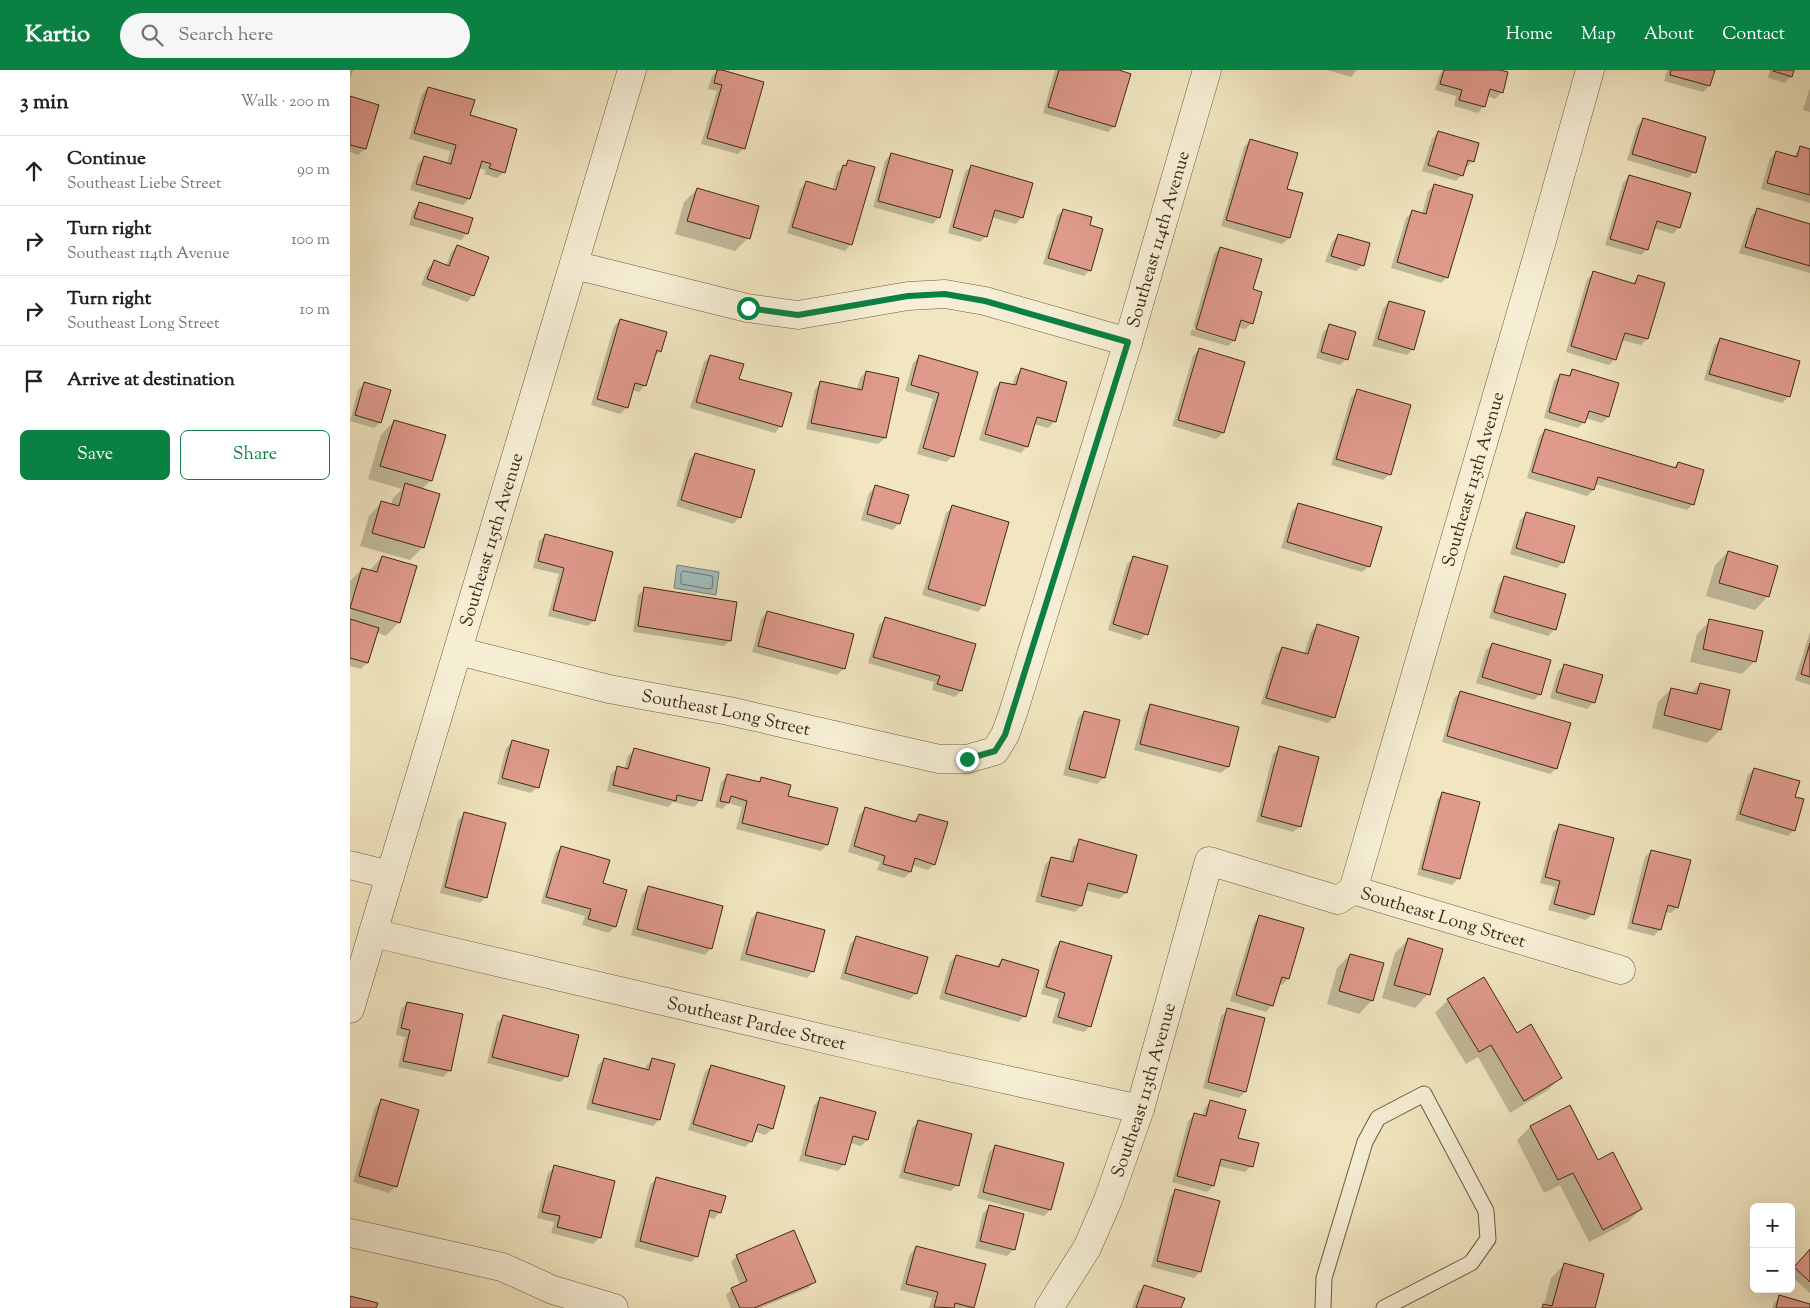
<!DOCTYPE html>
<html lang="en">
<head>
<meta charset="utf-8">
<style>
	:root { --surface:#fff; --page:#f6f6f6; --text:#202124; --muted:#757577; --line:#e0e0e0; --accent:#0b8043 }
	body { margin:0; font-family:"Sorts Mill Goudy",serif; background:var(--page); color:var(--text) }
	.controls { position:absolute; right:15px; bottom:15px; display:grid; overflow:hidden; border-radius:8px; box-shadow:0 5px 20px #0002 }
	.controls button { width:45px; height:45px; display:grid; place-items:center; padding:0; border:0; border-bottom:1px solid var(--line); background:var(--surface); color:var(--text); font:25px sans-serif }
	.stop { position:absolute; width:15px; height:15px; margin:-11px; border:4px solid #0b8043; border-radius:50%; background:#fff }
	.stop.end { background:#0b8043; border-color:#fff; box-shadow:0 1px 5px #0008 }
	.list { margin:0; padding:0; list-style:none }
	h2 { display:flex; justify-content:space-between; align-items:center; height:65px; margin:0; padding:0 20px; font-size:21px }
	h2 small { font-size:16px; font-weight:400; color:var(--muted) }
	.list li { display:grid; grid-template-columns:32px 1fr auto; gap:15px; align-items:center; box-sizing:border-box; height:70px; padding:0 20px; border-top:1px solid var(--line) }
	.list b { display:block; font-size:19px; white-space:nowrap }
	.list p { margin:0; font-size:16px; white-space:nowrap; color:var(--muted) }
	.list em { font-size:16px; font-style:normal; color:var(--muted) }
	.actions { display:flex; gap:10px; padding:15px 20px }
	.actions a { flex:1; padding:11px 0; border:1px solid var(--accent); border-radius:8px; text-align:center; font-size:18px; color:var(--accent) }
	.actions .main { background:var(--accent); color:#fff }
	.icon { flex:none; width:28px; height:28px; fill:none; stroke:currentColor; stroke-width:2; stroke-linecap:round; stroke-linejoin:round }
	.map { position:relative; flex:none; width:1460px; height:1238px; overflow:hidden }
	header { display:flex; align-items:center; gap:30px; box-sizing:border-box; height:70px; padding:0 25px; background:var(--accent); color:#fff }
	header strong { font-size:24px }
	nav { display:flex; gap:28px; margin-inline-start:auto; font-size:18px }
	.search { width:350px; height:45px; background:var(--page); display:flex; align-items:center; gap:12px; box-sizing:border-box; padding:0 18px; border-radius:28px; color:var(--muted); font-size:19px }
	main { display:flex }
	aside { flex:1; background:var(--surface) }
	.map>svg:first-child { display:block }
	.water { fill:#a0bdbe; stroke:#7a8179 }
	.shadow { fill:#0003 }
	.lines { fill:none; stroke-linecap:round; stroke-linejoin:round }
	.shore { stroke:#707268; stroke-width:1 }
	.building { fill:#df9a8c; stroke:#412812 }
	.lane-casing { stroke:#6d583e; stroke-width:17 }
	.street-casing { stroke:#6d583e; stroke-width:29 }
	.lane { stroke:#f6efd6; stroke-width:15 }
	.street { stroke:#f6efd6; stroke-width:28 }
	.route { stroke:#0b8043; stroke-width:6 }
	.labels { text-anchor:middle; stroke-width:4; stroke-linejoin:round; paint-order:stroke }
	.street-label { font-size:18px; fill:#412812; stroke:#f6efd6 }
</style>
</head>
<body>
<header>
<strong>Kartio</strong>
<div class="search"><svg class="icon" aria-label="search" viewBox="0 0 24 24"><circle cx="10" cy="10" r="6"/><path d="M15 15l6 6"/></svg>Search here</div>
<nav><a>Home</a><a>Map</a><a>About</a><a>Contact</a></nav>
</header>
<main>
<aside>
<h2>3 min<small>Walk · 200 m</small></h2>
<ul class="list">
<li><svg class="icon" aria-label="ahead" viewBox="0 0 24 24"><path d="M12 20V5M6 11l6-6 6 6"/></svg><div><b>Continue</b><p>Southeast Liebe Street</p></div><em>90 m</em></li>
<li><svg class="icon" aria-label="right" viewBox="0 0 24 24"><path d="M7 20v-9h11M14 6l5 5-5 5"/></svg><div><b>Turn right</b><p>Southeast 114th Avenue</p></div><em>100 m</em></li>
<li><svg class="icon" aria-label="right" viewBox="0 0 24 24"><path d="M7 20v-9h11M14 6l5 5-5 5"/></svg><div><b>Turn right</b><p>Southeast Long Street</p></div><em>10 m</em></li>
<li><svg class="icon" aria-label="arrive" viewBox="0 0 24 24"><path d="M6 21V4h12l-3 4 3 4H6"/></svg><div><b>Arrive at destination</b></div></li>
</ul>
<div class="actions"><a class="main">Save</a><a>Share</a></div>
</aside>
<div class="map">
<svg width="1460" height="1238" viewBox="0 0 1460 1238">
	<rect width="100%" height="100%" fill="#f1e6c0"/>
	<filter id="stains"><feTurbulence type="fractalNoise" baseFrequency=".004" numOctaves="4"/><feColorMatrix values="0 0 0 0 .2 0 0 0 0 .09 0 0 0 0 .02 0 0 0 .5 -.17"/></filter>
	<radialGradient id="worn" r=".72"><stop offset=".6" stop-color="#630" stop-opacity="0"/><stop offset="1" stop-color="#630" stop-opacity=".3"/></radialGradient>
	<path class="water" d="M327,495L369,502L366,525L324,518Z"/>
	<path class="shadow" d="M0,0H3L0,11Z
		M368,0L394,78L388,84L351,74L367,21L358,19L362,6Z
		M705,0H764V56L758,62L693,43Z
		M977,0H1007L1001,7Z
		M1093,0H1145L1152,22L1145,29L1137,26L1134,36L1128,43L1104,36L1106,26L1085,20L1090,4Z
		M1317,0H1364L1359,16L1353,22L1314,11Z
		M1420,0H1443L1441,6L1435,13L1418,8Z
		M1460,17V42L1453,40Z
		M78,18L118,46L154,102L147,108L134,104L136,100L128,98L119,129L113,135L60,120L68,94L74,88L97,94L100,81L59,69L72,24Z
		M0,28L15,79L8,85L0,82Z
		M1293,50L1344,102L1338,108L1277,90L1287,56Z
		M1088,62L1123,91L1117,97H1114L1112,105L1106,111L1072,101L1082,69Z
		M900,70L936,119L951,124L939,168L932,174L871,156L894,77Z
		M1450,78L1460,80V133L1411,119L1420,88L1426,82L1443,87Z
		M541,84L589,147L583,154L523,137L535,91Z
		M498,91L501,174L495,181L437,163L450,119L456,113L482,120L487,103Z
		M622,96L672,147L666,154L641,147L636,166L630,172L598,163L615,102Z
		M1279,106L1329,157L1323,164L1304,158L1297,179L1291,185L1255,175L1273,113Z
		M1085,115L1097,207L1091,213L1041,198L1056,148L1062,142L1072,144L1078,121Z
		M347,119L398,168L385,181L325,164L334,132Z
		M70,133L117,163L111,170L59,155L63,140Z
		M713,140L738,156L740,200L734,206L693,194L707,146Z
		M1407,140L1460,155V203L1389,183L1401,146Z
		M988,165L1013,195L1006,201L975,192L982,172Z
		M107,176L123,225L117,232L71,215L78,198L84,192L96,196L101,183Z
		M870,178L901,220L902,253L895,259L888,257L884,270L878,276L840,265L842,259L882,271V269L843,257L864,184Z
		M1244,203L1282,214L1288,207L1313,214L1297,269L1291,275L1271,270L1265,289L1259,295L1216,282L1237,209Z
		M1039,232L1063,279L1057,285L1022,276L1033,239Z
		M270,250L310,281L304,287L295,315L289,322L282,320L277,337L270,344L241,335L264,256Z
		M980,256L996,289L990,295L966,288L973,262Z
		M1370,269L1439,326L1432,333L1354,310L1364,276Z
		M849,280L893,293L873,363L866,369L822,356L843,286Z
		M360,286L388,310L431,356L425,363L340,338L354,292Z
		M570,286L627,303L603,386L596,392L567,384L583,329L555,321L563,293Z
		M671,300L716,313L704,352L698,358L684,354L677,376L671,383L629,370L644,319L650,313L662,316L665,306Z
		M1223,301L1258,347L1252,353L1235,348L1234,352L1228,358L1194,348L1204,311L1211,305L1217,307Z
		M516,302L535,368L528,374L456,359L465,319L471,313L507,320L510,308Z
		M15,314L30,352L24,358L0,351L8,320Z
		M1007,321L1040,404L1033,410L981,395L1001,327Z
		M44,351L81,410L72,419L73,477L60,490L10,476L19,446L32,432L41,435L43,428L52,419L18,409L31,365Z
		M1195,360L1323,398L1328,393L1343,434L1337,440L1245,414L1243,420L1237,426L1177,408L1189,367Z
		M345,384L390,447L383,454L326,436L339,390Z
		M525,417L549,453L543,460L511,450L519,423Z
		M949,434L1019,496L1012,502L931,478L942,441Z
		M603,437L634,535L628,542L572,525L596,443Z
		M1177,443L1213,492L1207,498L1160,484L1170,450Z
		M196,465L244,550L238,556L198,546L209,504L183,498L189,471Z
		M1378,482L1418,526L1405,540L1356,526L1365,495Z
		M32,487L49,552L36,566L26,562L17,593L11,599L0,596V511L12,499L19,501Z
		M784,488L796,564L790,570L758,560L777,494Z
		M1155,507L1215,525L1204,560L1198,566L1139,548L1149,514Z
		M295,519L380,570L374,576L283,562L288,525Z
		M417,542L494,598L487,605L402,582L411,549Z
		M535,549L611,621L605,627L582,620L584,612L518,593L529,555Z
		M1360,551L1405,591L1392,604L1340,592L1347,564Z
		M968,555L984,647L978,653L911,634L926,584L932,578L954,584L961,562Z
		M1460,562V615L1445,610Z
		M1143,574L1190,624L1184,630L1126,613L1136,580Z
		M1215,595L1251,606L1243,633L1237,639L1200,628L1208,601Z
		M1350,614L1379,621L1370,660L1357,673L1302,658L1308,632L1321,619L1340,624Z
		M1111,622L1206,698L1200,704L1092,672L1104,628Z
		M801,635L878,697L871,703L784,680L795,642Z
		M734,642L754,708L747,714L713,705L728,648Z
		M162,672L188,717L181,723L147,714L156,678Z
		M930,678L950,756L943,762L906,752L923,684Z
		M284,680L359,699L350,731L344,737L323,732L318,737L257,721L261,704L268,698L274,700L278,686Z
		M1404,699L1444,760L1438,766L1385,750L1398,705Z
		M377,706L407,713L411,709L437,727L477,775L471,781L386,759L392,737L378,733L372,739L365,737L371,712Z
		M1093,723L1109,808L1102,815L1067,805L1087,730Z
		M516,738L563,751L569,745L584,794L578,800L562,795L560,802L554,808L527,800L530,792L498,782L509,745Z
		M115,744L136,827L130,833L90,823L108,750Z
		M1210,756L1243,844L1236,850L1198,840L1205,817L1190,813L1203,762Z
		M730,771L786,785L776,823L769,829L735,820L731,836L725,842L685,832L695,795L701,788L719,793L723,777Z
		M212,777L251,814L265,856L259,863L232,855L235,846L191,833L205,783Z
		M1302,781L1327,837L1321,843L1315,842L1310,859L1304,866L1277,859L1295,787Z
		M298,817L361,878L355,885L281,865L292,824Z
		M407,843L463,901L457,908L390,890L401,849Z
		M910,846L938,909L932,915L929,914L922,935L916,942L880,931L904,853Z
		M506,868L566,923L559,930L490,909L500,874Z
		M1058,870L1078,924L1065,938L1032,928L1045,883Z
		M710,872L740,956L734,962L702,953L709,929L691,924L704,878Z
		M1000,885L1022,930L1009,944L977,934L987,898Z
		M606,886L646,896L652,890L675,946L668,952L589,929L600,892Z
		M1098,930L1166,964L1211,1007L1198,1020L1160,1043L1128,987L1116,994L1085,943Z
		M57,933L112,945L99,1001L93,1007L48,997L55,967L46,965L51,939Z
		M878,940L895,1022L889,1028L853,1018L871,946Z
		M153,947L217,1006L210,1012L137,993L147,953Z
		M254,989L295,1000L296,996L302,989L309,1050L303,1056L236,1039L248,995Z
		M361,996L434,1017L422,1059L415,1065L404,1061L401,1071L395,1077L338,1060L355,1002Z
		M470,1029L517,1070L511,1076L500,1073L494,1094L488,1101L449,1091L464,1035Z
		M31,1031L46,1116L39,1123L3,1112L25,1037Z
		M861,1031L887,1069L901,1096L895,1102L868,1096L863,1116L857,1122L822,1112L838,1051L845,1044L852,1046L855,1038Z
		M1219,1037L1247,1092L1291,1139L1278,1152L1239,1172L1210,1115L1194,1123L1167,1070L1180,1057Z
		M568,1052L607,1115L601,1121L549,1108L562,1058Z
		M645,1076L700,1140L694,1146L627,1128L639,1083Z
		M205,1097L264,1112L249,1168L243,1174L201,1163L204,1152L187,1148L198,1103Z
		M306,1109L370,1142L364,1149L357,1147L347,1186L341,1192L284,1177L300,1115Z
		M826,1120L850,1202L844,1208L801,1197L820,1127Z
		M640,1137L673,1145L663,1180L657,1186L625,1178L633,1143Z
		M566,1178L623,1237L622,1238H579L582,1228L550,1220L560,1184Z
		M1460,1180V1223L1441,1206V1201Z
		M387,1186L464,1212L458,1218L410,1238H381L376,1225L382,1219L390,1215L381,1192Z
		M1214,1195L1252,1205L1243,1238H1190L1194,1235L1201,1208Z
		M794,1216L833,1229L830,1238H782L788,1222Z
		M1430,1227L1460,1236V1238H1422L1424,1233Z"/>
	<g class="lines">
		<path class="shore" d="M333,501L362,506L363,509L362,518L359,519L331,514V504Z"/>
	</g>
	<path class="building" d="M367,0H372L414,12L395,79L357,68L372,15L364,13Z
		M709,0H769L781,4L765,57L698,37Z
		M1094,0H1150L1158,2L1153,23L1140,19L1135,37L1109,30L1112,20L1090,14Z
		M1321,0H1365L1360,16L1320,5Z
		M1424,0H1444L1442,7L1423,1Z
		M78,17L125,30L120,45L167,59L155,103L139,98L141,94L132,91L120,129L66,114L74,86L101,94L106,75L64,63Z
		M0,26L29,35L16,79L0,75Z
		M1293,48L1356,67L1346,103L1282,84Z
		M1088,61L1129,73L1124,92L1118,90L1113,106L1078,95Z
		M900,69L948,83L937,119L953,123L940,168L876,150Z
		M1450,76L1460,79V125L1417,113L1426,81L1447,87Z
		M541,83L603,100L590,148L528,131Z
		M498,90L525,97L502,175L442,157L456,111L486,120L493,95L496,96Z
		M621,95L683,113L673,148L645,140L637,167L603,157Z
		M1279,105L1341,123L1330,158L1307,151L1298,180L1260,169Z
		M1084,114L1123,125L1098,208L1047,192L1062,140L1076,144Z
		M347,118L409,136L400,169L337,151Z
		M69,132L123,148L118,164L64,148Z
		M1407,138L1460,154V196L1395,177Z
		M713,139L742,147L740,155L753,159L741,201L698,188Z
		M988,164L1020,173L1014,196L981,186Z
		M107,175L139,187L124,226L77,209L84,190L99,196Z
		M870,177L912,189L903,219L912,222L903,254L891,250L885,271L846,259Z
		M1243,201L1285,214L1288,205L1315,213L1298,269L1275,263L1266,290L1221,276Z
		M1039,231L1075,241L1064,280L1028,269Z
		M270,249L317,262L311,282L307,280L296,316L285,313L278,338L247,329Z
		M979,254L1006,262L998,290L971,282Z
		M1370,268L1450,291L1440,327L1359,304Z
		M849,278L895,292L874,363L828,350Z
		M360,285L394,294L389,309L442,323L432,357L346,332Z
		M569,285L628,302L604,387L573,378L589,323L561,315Z
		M671,298L717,312L706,352L687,347L678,377L635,364L650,312L666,315Z
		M1222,299L1269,313L1259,347L1239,341L1235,353L1199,342L1210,304L1220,306Z
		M516,301L549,308L536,368L461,353L470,311L512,320Z
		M14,312L41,320L31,353L5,345Z
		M1007,319L1061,335L1041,405L986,389Z
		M44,350L96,365L82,411L30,396Z
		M1195,359L1326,398L1328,392L1354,400L1344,435L1248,407L1244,420L1182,402Z
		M345,383L405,400L391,448L331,430Z
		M55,413L90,424L74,478L22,463L31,431L49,436Z
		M525,415L559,425L550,454L517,444Z
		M948,433L1032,457L1020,497L937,472Z
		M602,435L659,452L635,536L578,519Z
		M1176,442L1225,456L1214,493L1166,478Z
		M195,464L263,482L245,551L203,540L214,498L188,491Z
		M1378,481L1428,496L1419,527L1369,513Z
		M32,486L67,496L50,553L0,538L12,498L27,502Z
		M783,486L818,496L798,565L763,554Z
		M1154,506L1216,524L1206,560L1144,542Z
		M294,517L387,532L381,571L288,556Z
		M417,541L504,564L495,599L408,576Z
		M535,547L626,574L612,621L587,614L590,606L523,587Z
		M0,549L29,558L18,593L0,588Z
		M1359,549L1413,561L1406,592L1353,579Z
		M967,554L1009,567L985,648L916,628L932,577L958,584Z
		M1142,573L1201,590L1191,625L1132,607Z
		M1460,573V607L1451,604Z
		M1214,594L1253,605L1245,633L1206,622Z
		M1350,613L1380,620L1371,660L1314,645L1321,618L1347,624Z
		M1110,621L1221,653L1207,699L1097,666Z
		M800,634L889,657L879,697L790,674Z
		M734,641L770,650L755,708L719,699Z
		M162,670L199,680L189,718L152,708Z
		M929,676L969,687L951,757L911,746Z
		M284,678L360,698L352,731L327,725L326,731L263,715L267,696L278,699Z
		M1404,698L1450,711L1445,727L1454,729L1445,761L1390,744Z
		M377,704L410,712L411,707L441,715L438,726L488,738L478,775L392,753L397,731L381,726L379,733L370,731Z
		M1092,722L1130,732L1110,809L1072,799Z
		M515,737L566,752L569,744L598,752L585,795L565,788L561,802L533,794L535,786L504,776Z
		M114,742L156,753L137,828L95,817Z
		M1209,754L1264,768L1244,845L1204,834L1210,811L1195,807Z
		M729,769L787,785L777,823L738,813L732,836L691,826L701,787L723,792Z
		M211,776L260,790L253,813L277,820L266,857L238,849L241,839L196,827Z
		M1301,780L1341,790L1328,838L1318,835L1311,860L1282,853Z
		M298,816L373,836L362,879L287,859Z
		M407,842L475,860L464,902L396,884Z
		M909,845L954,858L939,909L932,907L923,936L886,925Z
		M506,866L578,887L567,924L495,903Z
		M1058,868L1093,879L1080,925L1044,915Z
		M710,871L762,886L741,957L708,947L715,923L696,917Z
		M1000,884L1034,893L1023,931L989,921Z
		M606,885L649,897L652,889L689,900L676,947L595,923Z
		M1134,907L1167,963L1181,954L1212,1008L1174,1031L1141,975L1129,982L1097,929Z
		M57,932L113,944L101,1001L53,991L60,960L51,958Z
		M877,938L915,948L896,1022L858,1012Z
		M153,945L229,965L218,1007L142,987Z
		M254,988L299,1000L302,988L325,994L310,1050L242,1033Z
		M361,995L435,1016L423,1059L408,1054L402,1072L343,1054Z
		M470,1027L526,1042L518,1070L503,1066L495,1095L455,1085Z
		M31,1029L69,1040L47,1117L9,1106Z
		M860,1030L896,1040L888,1068L909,1073L903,1097L871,1089L864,1116L827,1106L844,1043L856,1046Z
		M1220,1035L1248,1090L1263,1082L1292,1139L1253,1160L1223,1103L1208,1110L1180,1056Z
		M568,1050L622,1064L609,1116L554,1102Z
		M645,1075L714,1093L701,1140L633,1122Z
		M204,1095L265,1111L251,1168L207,1157L210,1146L192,1142Z
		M306,1107L376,1126L371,1143L360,1140L348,1187L290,1171Z
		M825,1119L870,1131L851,1202L807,1191Z
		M639,1135L674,1144L665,1180L630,1171Z
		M444,1160L466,1212L404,1238H390L381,1218L397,1211L386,1185Z
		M566,1176L636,1194L624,1238L605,1233L604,1238L584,1237L588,1222L556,1214Z
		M1460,1179V1212L1444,1197Z
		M1214,1193L1254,1204L1245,1238H1192L1193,1234L1202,1236Z
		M794,1215L835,1228L831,1238H786Z
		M1429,1225L1460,1234V1238H1426Z
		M0,1226L28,1233L26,1238H0Z"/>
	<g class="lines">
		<g class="lane-casing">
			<path id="lane" d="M973,1238L974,1208L1015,1072L1028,1048L1074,1024L1136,1141L1138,1169L1121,1193L1034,1238"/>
		</g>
		<g class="street-casing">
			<g id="street">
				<path d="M224,195L397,238L448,245L558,226L595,224L635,231L778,272"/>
				<path id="s1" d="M108,581L259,619L379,641L589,689H617L645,681L655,665L663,643L778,272L857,0"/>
				<path d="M0,795L40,805"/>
				<path id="s2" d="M1003,820L1191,174L1240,0"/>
				<path id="s3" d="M1003,820L1271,900"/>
				<path id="s4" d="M23,863L530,982L790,1039"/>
				<path id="s5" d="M0,939L282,0"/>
				<path d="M0,1163L152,1197L203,1220L264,1238"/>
				<path id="s6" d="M699,1238L737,1178L758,1130L790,1039L859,791L988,830L1003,820"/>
			</g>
		</g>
		<use href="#lane" class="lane"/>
		<use href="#street" class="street"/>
	</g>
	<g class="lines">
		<path class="route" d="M398,238L448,245L558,226L595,224L635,231L778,272L655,665L645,681L617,689"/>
	</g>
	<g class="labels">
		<g class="street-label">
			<text dy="6" stroke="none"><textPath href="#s1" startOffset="1088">Southeast 114th Avenue</textPath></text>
			<text dy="6" stroke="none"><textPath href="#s2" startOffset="428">Southeast 113th Avenue</textPath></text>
			<text dy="6" stroke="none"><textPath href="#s5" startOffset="490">Southeast 115th Avenue</textPath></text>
			<text dy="6" stroke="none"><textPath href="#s1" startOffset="275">Southeast Long Street</textPath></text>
			<text dy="6" stroke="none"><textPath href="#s3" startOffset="94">Southeast Long Street</textPath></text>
			<text dy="6" stroke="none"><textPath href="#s4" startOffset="394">Southeast Pardee Street</textPath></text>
			<text dy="6" stroke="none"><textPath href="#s6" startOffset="239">Southeast 113th Avenue</textPath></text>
		</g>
	</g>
	<rect width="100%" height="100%" filter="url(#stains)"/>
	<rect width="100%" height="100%" fill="url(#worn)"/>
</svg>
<div class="controls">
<button>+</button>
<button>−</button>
</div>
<div class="stop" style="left:398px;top:238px"></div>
<div class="stop end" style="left:617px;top:689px"></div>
</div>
</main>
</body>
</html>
